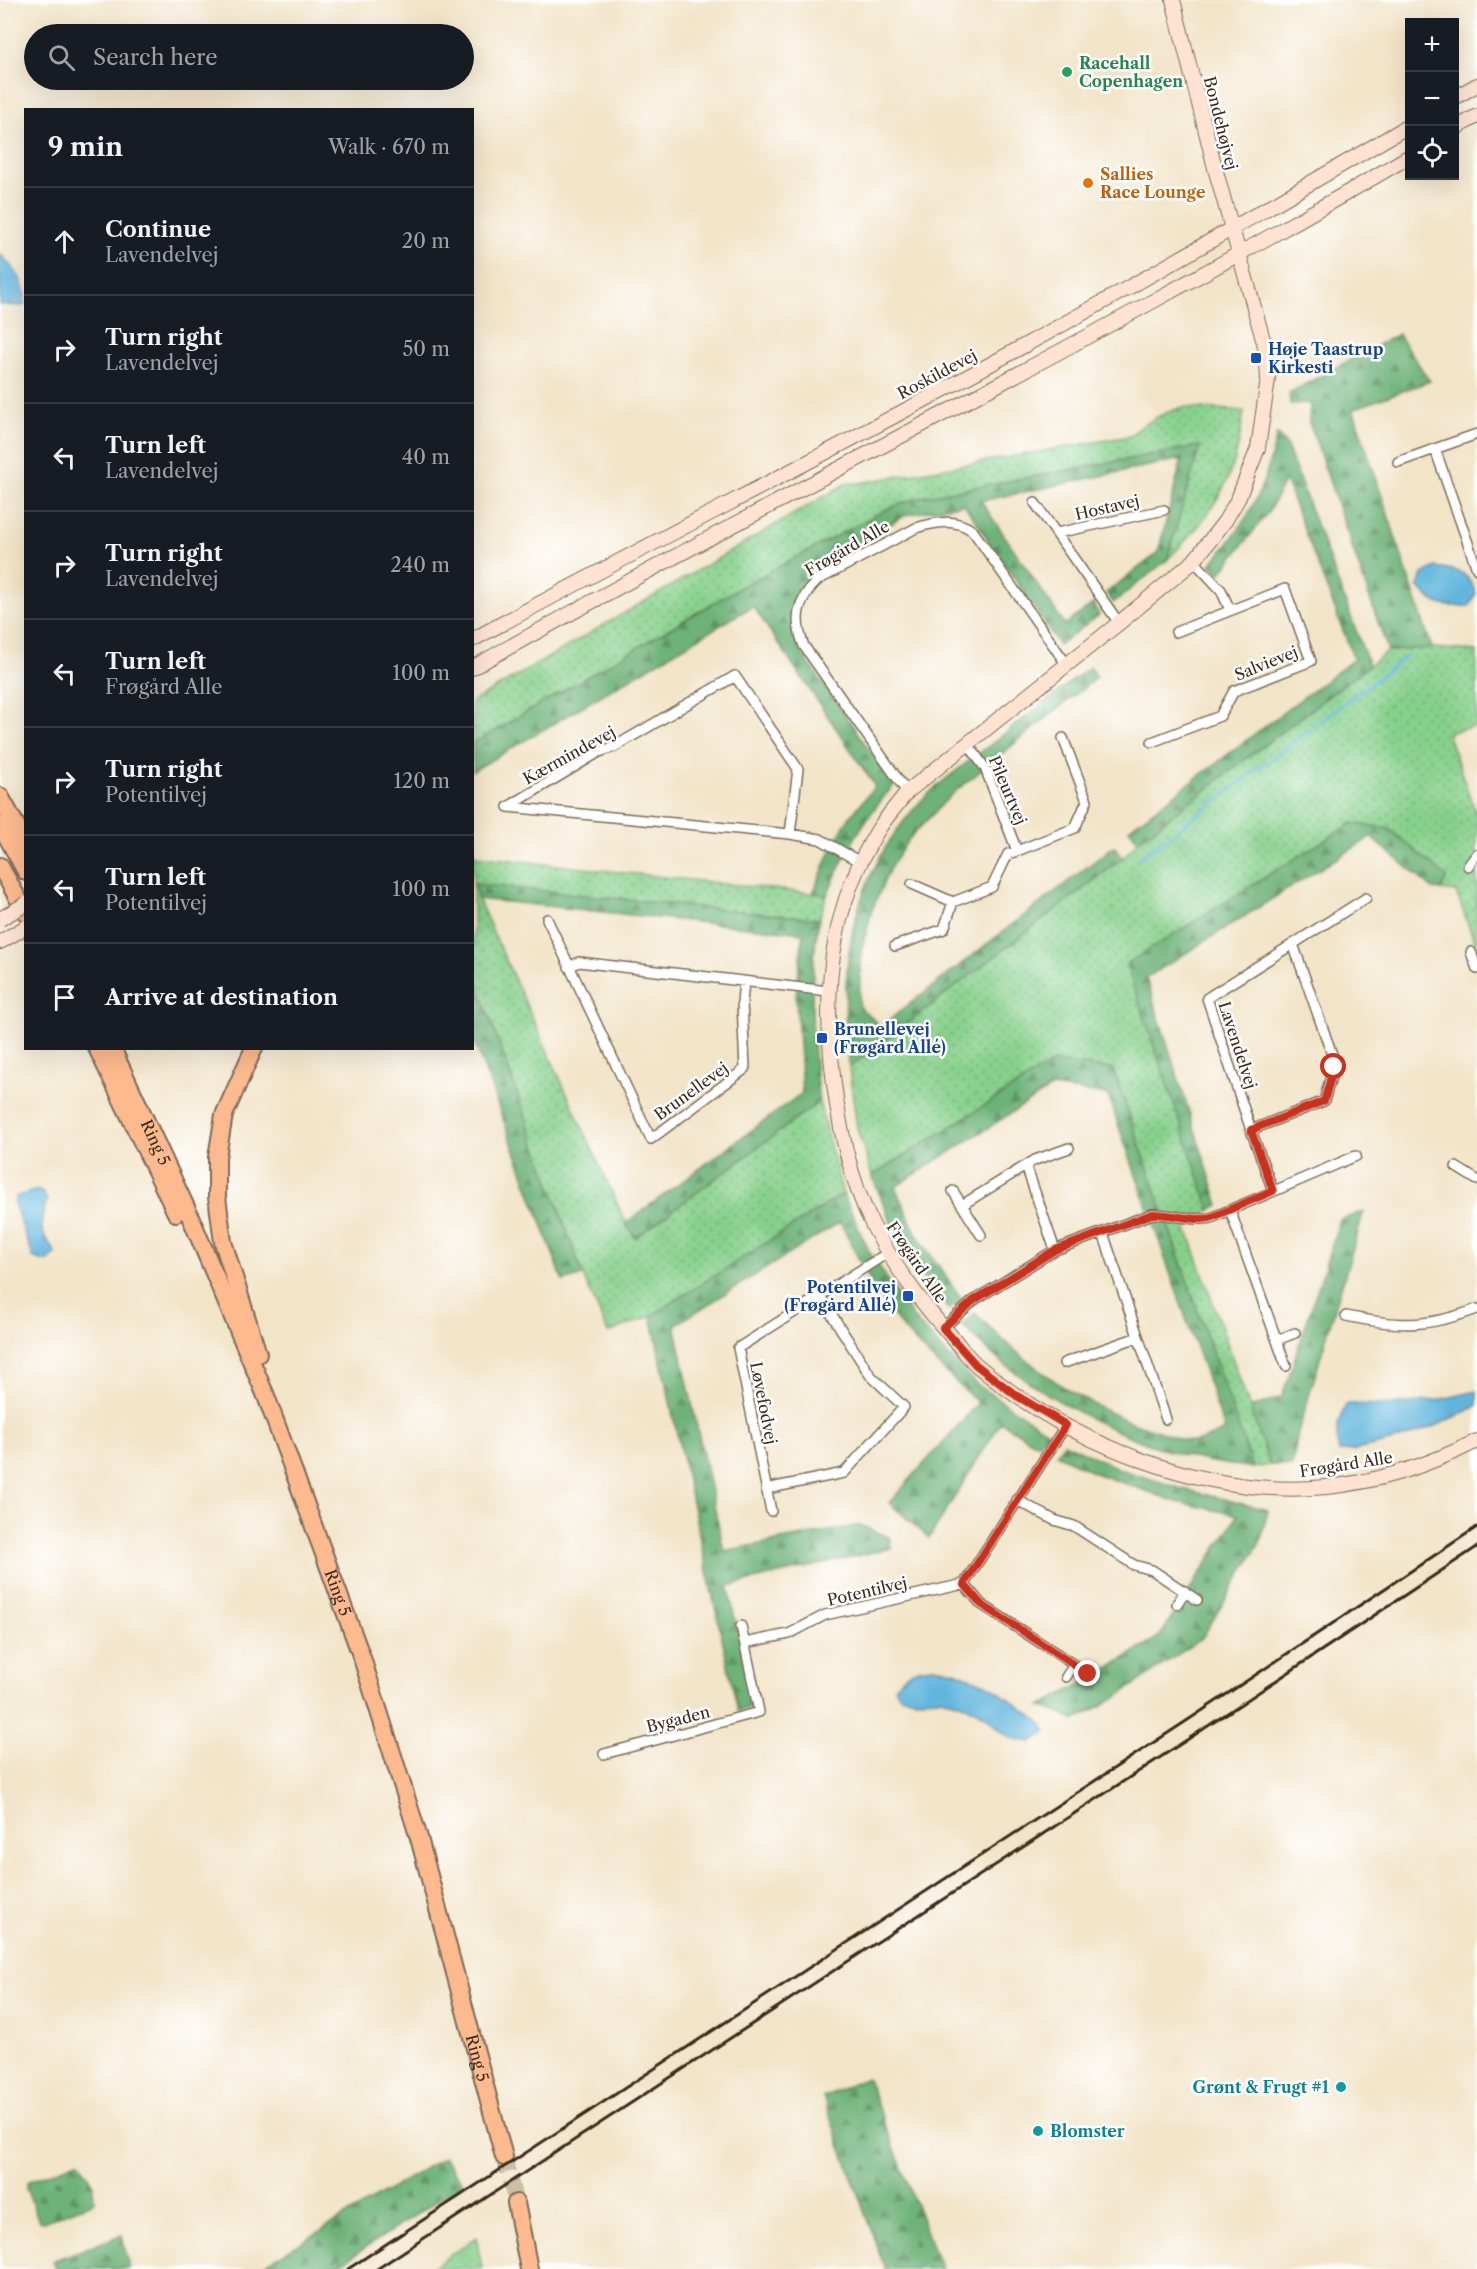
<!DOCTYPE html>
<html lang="en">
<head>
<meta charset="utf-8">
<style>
	:root { --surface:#171b24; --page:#242831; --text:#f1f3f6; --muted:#9ea1a6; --line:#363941 }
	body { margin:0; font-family:"Libre Caslon Text",serif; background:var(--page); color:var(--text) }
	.controls { position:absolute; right:18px; top:18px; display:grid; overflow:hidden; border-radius:0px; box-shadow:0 6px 24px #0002 }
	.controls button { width:54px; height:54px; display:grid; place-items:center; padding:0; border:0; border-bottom:2px solid var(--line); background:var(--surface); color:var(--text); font:30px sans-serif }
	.stop { position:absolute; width:18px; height:18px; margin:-14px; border:4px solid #c8321e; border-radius:50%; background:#fff }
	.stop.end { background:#c8321e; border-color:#fff; box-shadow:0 2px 6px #0008 }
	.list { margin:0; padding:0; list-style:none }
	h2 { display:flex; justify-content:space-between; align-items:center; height:78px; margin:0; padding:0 24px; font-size:26px }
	h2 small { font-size:20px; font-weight:400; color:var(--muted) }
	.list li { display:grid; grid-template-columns:39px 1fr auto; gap:18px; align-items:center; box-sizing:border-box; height:108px; padding:0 24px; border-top:2px solid var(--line) }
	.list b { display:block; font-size:22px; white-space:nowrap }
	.list p { margin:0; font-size:20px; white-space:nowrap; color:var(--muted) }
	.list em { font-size:20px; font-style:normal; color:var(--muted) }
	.icon { flex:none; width:33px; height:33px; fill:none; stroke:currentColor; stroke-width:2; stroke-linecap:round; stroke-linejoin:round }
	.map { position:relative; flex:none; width:1477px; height:2269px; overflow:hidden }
	.search { position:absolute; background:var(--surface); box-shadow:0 6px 24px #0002; left:24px; top:24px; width:450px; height:66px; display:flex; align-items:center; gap:15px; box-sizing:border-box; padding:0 21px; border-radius:33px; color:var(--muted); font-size:22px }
	.panel { position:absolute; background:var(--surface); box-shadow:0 6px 24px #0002; left:24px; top:108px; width:450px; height:942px; border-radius:0px }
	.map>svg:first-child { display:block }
	.grass { fill:url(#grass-dots); stroke:#617d55; stroke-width:1.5 }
	.forest { fill:url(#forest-firs); stroke:#546e4b; stroke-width:1.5 }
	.water { fill:#61b5dd; stroke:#4e707e; stroke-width:1.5 }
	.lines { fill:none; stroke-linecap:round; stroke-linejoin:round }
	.stream { stroke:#61b5dd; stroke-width:3 }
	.highway-tunnel { stroke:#cdbfa6; stroke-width:16; stroke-dasharray:16 8; stroke-linecap:butt }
	.street-casing { stroke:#7b6b5a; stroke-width:12 }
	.secondary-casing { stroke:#7b6b5a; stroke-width:16 }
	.highway-casing { stroke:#7b6b5a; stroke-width:20 }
	.street { stroke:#fff; stroke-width:9 }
	.secondary { stroke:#fee3d2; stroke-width:14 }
	.highway { stroke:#fcba8e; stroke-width:16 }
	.rail { stroke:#3b2a1e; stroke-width:3 }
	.secondary-bridge-casing { stroke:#7b6b5a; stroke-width:16; stroke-linecap:butt }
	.secondary-bridge { stroke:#fee3d2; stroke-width:14 }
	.route { stroke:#c8321e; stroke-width:8 }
	.leisure-dot { fill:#2e9e5b; stroke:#fff; stroke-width:2 }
	.food-dot { fill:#e8710a; stroke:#fff; stroke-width:2 }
	.transit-dot { fill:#1a4fb4; stroke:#fff; stroke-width:2 }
	.culture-dot { fill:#0f9aa8; stroke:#fff; stroke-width:2 }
	.labels { text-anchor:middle; stroke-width:5; stroke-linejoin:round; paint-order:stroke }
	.leisure-label { font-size:16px; font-weight:bold; fill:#27864d; stroke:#fff; text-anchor:start }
	.street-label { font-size:16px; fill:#3b2a1e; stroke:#fff }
	.food-label { font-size:16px; font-weight:bold; fill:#c56008; stroke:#fff; text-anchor:start }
	.transit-label { font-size:16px; font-weight:bold; fill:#164399; stroke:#fff; text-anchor:start }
	.culture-label { font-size:16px; font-weight:bold; fill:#0d838f; stroke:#fff; text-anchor:end }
</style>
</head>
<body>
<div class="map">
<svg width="1477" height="2269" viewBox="0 0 1477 2269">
	<defs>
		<pattern id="grass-dots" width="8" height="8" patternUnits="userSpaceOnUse" patternTransform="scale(1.5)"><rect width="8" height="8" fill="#87d08c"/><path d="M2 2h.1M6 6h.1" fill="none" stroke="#70a972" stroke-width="1.8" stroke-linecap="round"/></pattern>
		<pattern id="forest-firs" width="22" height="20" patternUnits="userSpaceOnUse" patternTransform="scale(1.5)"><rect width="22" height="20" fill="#6db278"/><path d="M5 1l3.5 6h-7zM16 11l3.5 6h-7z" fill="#5b9162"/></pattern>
	</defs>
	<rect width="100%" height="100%" fill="#fff"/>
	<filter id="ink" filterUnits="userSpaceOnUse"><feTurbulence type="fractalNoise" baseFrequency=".0167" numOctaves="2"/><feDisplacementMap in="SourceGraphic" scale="12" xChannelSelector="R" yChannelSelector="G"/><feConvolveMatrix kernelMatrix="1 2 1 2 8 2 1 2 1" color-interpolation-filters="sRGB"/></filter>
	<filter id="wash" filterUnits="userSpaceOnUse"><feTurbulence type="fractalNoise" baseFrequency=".008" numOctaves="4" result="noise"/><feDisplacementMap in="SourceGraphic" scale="24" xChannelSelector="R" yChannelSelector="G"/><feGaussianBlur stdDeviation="1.35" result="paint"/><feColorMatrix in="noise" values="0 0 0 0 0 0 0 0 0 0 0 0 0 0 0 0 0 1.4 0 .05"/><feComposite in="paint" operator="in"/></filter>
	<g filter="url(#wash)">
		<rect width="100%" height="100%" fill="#f2e4c8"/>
		<path class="grass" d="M1184,407L1244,411C1241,428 1239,448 1233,465C1220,504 1195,532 1167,560L1199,446L917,498L887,509L741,587L473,744L472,702L847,483H859L1130,436C1147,421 1162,413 1184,407Z
			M1432,648L1477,651V726L1447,733L1477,816V948L1456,892L1441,890L1447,877L1352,823L1127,964L1210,1210L1186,1226L1270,1465L1253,1468L1113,1069L1054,1062L872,1176L857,1128L849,1068L1123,858L1138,841L1388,651Z
			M473,850L475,856L827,895L819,919L475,885L478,899L626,1223L635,1238L819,1102L843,1194L651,1316L608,1333L583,1275L473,972Z
			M477,2237L482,2269H430Z"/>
		<path class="forest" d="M1398,334L1430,381L1353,409L1432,648L1388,651L1309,422L1310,403L1290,404L1289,393Z
			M1277,434L1286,444L1369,665L1138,841L1129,829L1354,659L1285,480L1269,511L1220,574L1210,565C1226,546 1242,527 1253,505C1265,483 1271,458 1277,434Z
			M1200,446L1167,560L1113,603L1106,593L1158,553L1182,459L981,501L1065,625L1094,603L1099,615L1059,645L964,504L906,515L822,563L823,572C791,596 787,615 801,652L894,785C863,820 845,852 827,895L813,893L829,855L846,822L875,786L753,606L473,771L472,744L741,587L887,509L917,498Z
			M1090,667L1097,677L952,794L908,840L889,870L872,910L861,952L859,1007L881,1026L1114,846L1123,858L849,1068C838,967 849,877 922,800C941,781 964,765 986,748C1020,721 1055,694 1090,667Z
			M1352,823L1389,829L1447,877L1441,890L1433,889L1371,837L1146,978L1219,1205L1210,1210L1126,964Z
			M475,884L819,919C808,980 811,1041 819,1102L635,1238L626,1223L802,1093L796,996L803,933L478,899Z
			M473,972L583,1275L563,1281L473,1038Z
			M1054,1062L1113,1069L1253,1468C1234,1465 1213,1463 1194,1458C1128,1442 1059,1406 1005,1365C990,1353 976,1338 961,1325L975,1313C1030,1369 1087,1410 1164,1433C1172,1436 1186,1443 1195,1442C1205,1440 1216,1434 1225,1430L1108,1095L1052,1087L895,1187L917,1235L962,1300L949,1310L919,1270L894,1230L872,1176Z
			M843,1194L870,1253L915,1320L975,1383L1049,1433L1038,1445L1001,1422L929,1538L889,1503L978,1403C947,1373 914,1345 889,1310C870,1283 855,1252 840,1222L675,1325L724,1551L860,1525L889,1537L891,1548L728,1586L753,1707L738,1711L651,1316Z
			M1364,1211L1298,1433L1292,1466L1270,1465L1250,1408L1282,1397L1340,1220Z
			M1064,1443L1120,1469L1179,1488L1268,1510L1260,1543L1202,1638L1118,1696L1076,1720L1040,1706L1095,1677L1160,1636L1238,1515L1177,1502L1092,1472L1056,1454Z
			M867,2078L941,2269H885L823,2097Z
			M444,2157L463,2184L333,2269H257Z
			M79,2161L93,2185L94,2202L43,2222L39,2221L26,2188L27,2182Z
			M122,2235L129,2269H55L52,2261Z"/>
		<path class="water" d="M0,254C16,270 26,281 25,304L23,306L0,305Z
			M1436,567C1460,571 1467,570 1476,593L1469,606C1444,607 1435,607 1418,587L1422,574Z
			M38,1190L43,1193L47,1200C42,1215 38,1228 48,1242C52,1247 54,1248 55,1254L49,1261H42L33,1257L14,1203L17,1196Z
			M1477,1391V1406C1435,1428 1387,1447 1339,1452C1335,1434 1337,1419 1347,1404L1390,1405L1438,1400Z
			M934,1667L955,1671L992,1687L1038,1720L1047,1732L1031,1742L1011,1738L1000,1730L985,1715L958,1702L940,1698L917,1699L900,1696L894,1687C907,1672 914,1668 934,1667Z"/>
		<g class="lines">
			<path class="stream" d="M1139,859L1407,656"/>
		</g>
	</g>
	<g filter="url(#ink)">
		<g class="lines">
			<path class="highway-tunnel" d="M504,2157L516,2203"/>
			<g class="street-casing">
				<path id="street" d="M1435,449L1477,569
					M1398,462L1477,434
					M1035,503L1119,623
					M1057,533L1164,510
					M1194,561L1221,590L1230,610
					M1152,742L1220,716L1234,691L1311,661L1285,589L1176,632
					M968,744L985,768L1017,851L1075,828L1087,801L1063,738
					M907,792L804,646C793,619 797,600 818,580L916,528C936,522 955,518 973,531L1067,665
					M790,834L798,769L735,676L614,747L599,752L508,807L790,834L820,839L860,862
					M1468,866L1477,854
					M912,884L953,902L992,887L1008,854L1017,851
					M547,919L651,1139L745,1069L742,1002L744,982
					M895,946L944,929L953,902
					M1471,952L1477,969
					M569,967L579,962L828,991
					M1251,1130L1207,998L1293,944
					M1026,1166L1055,1250
					M1456,1167L1477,1180
					M953,1191L981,1235
					M1273,1191L1251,1130L1324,1101L1335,1063L1293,944L1366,898
					M962,1205L1035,1160L1069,1148
					M1230,1210L1286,1366
					M1103,1233L1166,1419
					M1346,1316C1398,1327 1426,1328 1477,1309
					M943,1328L973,1301L1055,1250L1152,1214C1172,1213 1191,1222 1211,1218L1356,1156
					M1277,1340L1295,1333
					M1064,1363L1138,1337
					M766,1489L844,1473L904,1407L870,1375L820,1296
					M1017,1500L1054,1520L1074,1526L1134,1565L1152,1570L1197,1600
					M771,1511L738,1348L889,1252
					M964,1584L981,1604L1088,1674
					M1177,1604L1185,1591
					M745,1643L789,1634L825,1615L964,1584L1066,1425
					M1066,1677L1074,1665
					M604,1754L759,1712L741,1626"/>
			</g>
			<g class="secondary-casing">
				<path id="secondary" d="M1173,0L1215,168L1266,350L1268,379L1258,448L1238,499L1225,521L1194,561L1119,623L907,792C897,805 886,817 878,830C835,900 824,974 831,1056C836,1113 847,1174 873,1226C894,1266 921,1303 951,1336C960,1346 968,1358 979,1367C1069,1443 1207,1499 1326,1487C1380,1482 1429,1465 1477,1441
					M1454,98L1477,85
					M1454,129L1477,116
					M472,640C653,541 838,449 1018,349C1150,277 1280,201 1410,125
					M472,668C782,493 1103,337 1410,156
					M0,942L26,927"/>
			</g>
			<g class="highway-casing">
				<g id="highway">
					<path d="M0,796L26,843"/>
					<path d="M0,824L26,872"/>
					<path d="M0,866L26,913"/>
					<path d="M97,1048L176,1213"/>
					<path id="s1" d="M112,1048L190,1216L266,1396L362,1658L419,1838L504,2157"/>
					<path d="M254,1048L224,1115L217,1157V1197L223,1242L258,1354"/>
					<path d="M516,2203L529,2269"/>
				</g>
			</g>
			<use href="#street" class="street"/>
			<use href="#secondary" class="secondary"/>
			<use href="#highway" class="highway"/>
			<path class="rail" d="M348,2269L1191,1718L1477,1527
				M377,2269L1199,1732L1477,1547"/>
			<g class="secondary-bridge-casing">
				<path id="secondary-bridge" d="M0,919L26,904"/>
			</g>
			<use href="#secondary-bridge" class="secondary-bridge"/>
		</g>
	</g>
	<g class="lines" filter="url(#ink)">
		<path class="route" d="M1088,1674L981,1604L964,1584L1066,1425L1017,1396L976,1365L943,1328L973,1301L1055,1250L1152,1214C1172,1213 1191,1222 1210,1218L1273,1191L1251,1130L1324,1101L1334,1067"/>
	</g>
	<circle class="leisure-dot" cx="1067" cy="72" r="6"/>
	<circle class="food-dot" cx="1088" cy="183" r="6"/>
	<g class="transit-dot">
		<rect x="1250" y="352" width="12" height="12" rx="3"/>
		<rect x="816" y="1032" width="12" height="12" rx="3"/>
		<rect x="902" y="1290" width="12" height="12" rx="3"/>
	</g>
	<g class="culture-dot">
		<circle cx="1341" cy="2087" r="6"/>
		<circle cx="1038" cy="2131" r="6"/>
	</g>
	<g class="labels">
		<g class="leisure-label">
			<text x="1079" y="69">Racehall<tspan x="1079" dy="18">Copenhagen</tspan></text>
		</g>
		<g class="street-label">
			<text transform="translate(1221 123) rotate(76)" y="6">Bondehøjvej</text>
			<text transform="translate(937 374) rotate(-28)" y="6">Roskildevej</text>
			<text transform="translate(1107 507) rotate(-13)" y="6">Hostavej</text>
			<text transform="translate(847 548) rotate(-30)" y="6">Frøgård Alle</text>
			<text transform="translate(1266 663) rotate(-22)" y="6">Salvievej</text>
			<text transform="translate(569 755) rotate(-29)" y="6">Kærmindevej</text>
			<text transform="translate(1008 790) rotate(67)" y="6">Pileurtvej</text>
			<text transform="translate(1238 1045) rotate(72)" y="6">Lavendelvej</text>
			<text transform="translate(691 1091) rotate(-36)" y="6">Brunellevej</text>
			<text dy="6" stroke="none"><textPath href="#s1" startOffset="104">Ring 5</textPath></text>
			<text transform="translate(917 1262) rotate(56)" y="6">Frøgård Alle</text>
			<text transform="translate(764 1403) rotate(79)" y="6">Løvefodvej</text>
			<text transform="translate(1346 1464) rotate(-9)" y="6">Frøgård Alle</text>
			<text transform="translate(867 1591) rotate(-13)" y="6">Potentilvej</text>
			<text dy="6" stroke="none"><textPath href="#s1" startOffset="590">Ring 5</textPath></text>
			<text transform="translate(678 1719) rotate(-14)" y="6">Bygaden</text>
			<text dy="6" stroke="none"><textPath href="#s1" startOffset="1076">Ring 5</textPath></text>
		</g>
		<g class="food-label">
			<text x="1100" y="180">Sallies<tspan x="1100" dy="18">Race Lounge</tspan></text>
		</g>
		<g class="transit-label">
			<text x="1268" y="355">Høje Taastrup<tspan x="1268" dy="18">Kirkesti</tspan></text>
			<text x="834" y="1035">Brunellevej<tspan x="834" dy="18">(Frøgård Allé)</tspan></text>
			<text x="896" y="1293" text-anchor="end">Potentilvej<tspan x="896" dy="18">(Frøgård Allé)</tspan></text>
		</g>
		<g class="culture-label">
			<text x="1329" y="2093">Grønt &amp; Frugt #1</text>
			<text x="1050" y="2137" text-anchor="start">Blomster</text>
		</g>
	</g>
</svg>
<div class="controls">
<button>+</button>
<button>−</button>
<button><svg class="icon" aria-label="locate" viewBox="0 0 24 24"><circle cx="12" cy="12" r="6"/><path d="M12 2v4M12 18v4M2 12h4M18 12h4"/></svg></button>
</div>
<div class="stop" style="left:1334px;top:1067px"></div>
<div class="stop end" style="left:1088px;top:1674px"></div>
<div class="search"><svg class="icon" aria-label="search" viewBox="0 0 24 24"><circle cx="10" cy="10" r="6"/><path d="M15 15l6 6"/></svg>Search here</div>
<section class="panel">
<h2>9 min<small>Walk · 670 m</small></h2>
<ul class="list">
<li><svg class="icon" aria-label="ahead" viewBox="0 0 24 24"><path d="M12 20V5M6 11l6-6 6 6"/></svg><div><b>Continue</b><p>Lavendelvej</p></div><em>20 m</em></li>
<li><svg class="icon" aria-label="right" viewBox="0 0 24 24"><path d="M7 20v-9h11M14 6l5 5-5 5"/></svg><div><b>Turn right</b><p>Lavendelvej</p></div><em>50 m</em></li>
<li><svg class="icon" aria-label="left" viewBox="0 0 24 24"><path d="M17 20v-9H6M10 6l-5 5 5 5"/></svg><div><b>Turn left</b><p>Lavendelvej</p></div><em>40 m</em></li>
<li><svg class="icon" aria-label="right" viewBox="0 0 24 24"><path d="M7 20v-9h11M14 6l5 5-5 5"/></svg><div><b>Turn right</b><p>Lavendelvej</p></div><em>240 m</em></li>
<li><svg class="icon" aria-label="left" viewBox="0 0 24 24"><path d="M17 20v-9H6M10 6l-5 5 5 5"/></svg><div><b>Turn left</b><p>Frøgård Alle</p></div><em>100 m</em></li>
<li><svg class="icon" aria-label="right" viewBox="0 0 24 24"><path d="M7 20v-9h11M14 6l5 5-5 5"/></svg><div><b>Turn right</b><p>Potentilvej</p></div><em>120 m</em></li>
<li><svg class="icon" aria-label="left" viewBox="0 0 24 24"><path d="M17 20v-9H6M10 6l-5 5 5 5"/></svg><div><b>Turn left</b><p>Potentilvej</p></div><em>100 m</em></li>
<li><svg class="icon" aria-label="arrive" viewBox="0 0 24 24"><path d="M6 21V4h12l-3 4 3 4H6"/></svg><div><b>Arrive at destination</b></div></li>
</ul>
</section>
</div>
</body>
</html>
